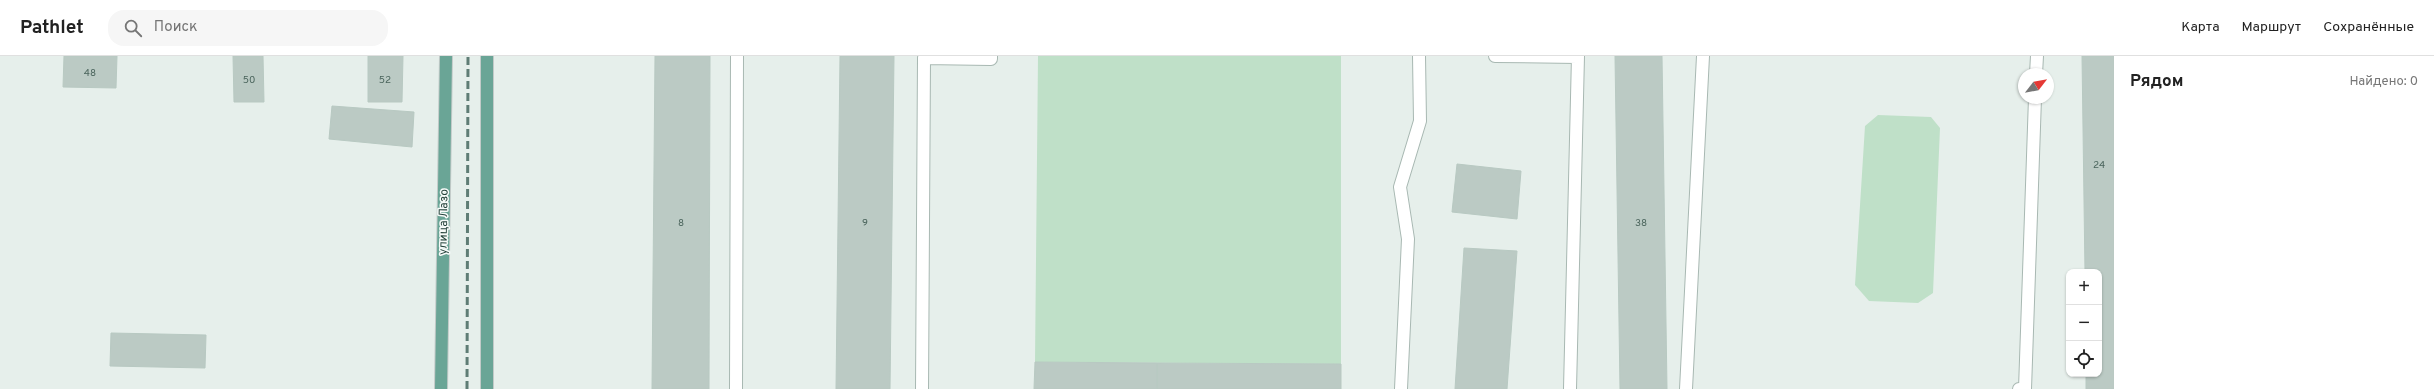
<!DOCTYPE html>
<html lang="ru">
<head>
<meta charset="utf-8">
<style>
	:root { --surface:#fff; --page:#f6f6f6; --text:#222; --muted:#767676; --line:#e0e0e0 }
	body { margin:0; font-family:Overpass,sans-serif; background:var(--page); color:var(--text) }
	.controls { position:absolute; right:12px; bottom:12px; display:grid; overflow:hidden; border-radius:8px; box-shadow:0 1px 3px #0004 }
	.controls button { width:36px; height:36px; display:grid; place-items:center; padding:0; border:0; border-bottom:1px solid var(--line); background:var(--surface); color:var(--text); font:20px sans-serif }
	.compass { position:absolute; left:2018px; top:12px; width:36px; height:36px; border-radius:50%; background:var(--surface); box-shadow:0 1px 3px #0004; rotate:59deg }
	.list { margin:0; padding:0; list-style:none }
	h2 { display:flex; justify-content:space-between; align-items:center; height:52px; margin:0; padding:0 16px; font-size:17px }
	h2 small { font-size:13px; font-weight:400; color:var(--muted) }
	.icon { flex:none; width:22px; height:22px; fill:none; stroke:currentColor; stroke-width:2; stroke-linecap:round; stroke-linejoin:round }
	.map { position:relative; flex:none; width:2114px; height:333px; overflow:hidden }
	header { display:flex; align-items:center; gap:24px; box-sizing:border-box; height:56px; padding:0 20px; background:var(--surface); border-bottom:1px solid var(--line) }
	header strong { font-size:19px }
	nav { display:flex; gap:22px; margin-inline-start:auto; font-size:14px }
	.search { width:280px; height:36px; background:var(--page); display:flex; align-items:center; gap:10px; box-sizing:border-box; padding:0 14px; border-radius:16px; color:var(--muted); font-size:15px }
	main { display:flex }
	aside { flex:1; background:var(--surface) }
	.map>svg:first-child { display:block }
	.green { fill:#bfe0c8 }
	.building { fill:#bbcac4; stroke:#b8c9c2 }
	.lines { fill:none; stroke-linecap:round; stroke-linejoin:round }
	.minor-casing { stroke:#a8b8b2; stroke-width:14 }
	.major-casing { stroke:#c2cac8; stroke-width:14 }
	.minor { stroke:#fff; stroke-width:12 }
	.major { stroke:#6aa596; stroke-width:12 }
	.rail { stroke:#5f7d75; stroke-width:3; stroke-dasharray:8 4; stroke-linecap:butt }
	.labels { text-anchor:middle; stroke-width:3; stroke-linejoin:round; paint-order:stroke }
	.number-label { font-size:10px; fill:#4a645c }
	.street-label { font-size:12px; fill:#24423a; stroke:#f7fbf9 }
</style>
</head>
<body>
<header>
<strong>Pathlet</strong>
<div class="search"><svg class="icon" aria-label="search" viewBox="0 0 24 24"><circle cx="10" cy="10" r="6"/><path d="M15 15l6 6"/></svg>Поиск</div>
<nav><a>Карта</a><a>Маршрут</a><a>Сохранённые</a></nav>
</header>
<main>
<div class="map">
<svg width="2114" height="333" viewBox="0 0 2114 333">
	<rect width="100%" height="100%" fill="#e6efeb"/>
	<path class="green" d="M1038,0H1341V308L1035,306Z
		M1878,59L1931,61L1940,72L1933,237L1918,247L1869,245L1855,229L1865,70Z"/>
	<path class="building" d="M64,0H117L116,32L63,31Z
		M233,0H263L264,46H234Z
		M368,0H403L402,46H368Z
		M655,0H710L709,333H652Z
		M840,0H894L890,333H836Z
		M1615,0H1662L1667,333H1620Z
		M2082,0H2114V333H2086V318H2099V216H2085Z
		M332,50L414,56L412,91L329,83Z
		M1457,108L1521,115L1517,163L1452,156Z
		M1464,192L1517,195L1507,333H1455Z
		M111,277L206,279L205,312L110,310Z
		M1035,306L1157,307V333H1034Z
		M1157,307L1341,308V333H1157Z"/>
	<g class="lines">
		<g class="minor-casing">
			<path id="minor" d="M1495,0L1578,1
				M2036,18L2037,0
				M736,333L737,0
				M922,333L924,2L991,3V0
				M1401,333L1408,183L1400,131L1420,65L1419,0
				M1570,333L1578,0
				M1686,333L1703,0
				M2019,333H2025L2035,42"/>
		</g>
		<g class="major-casing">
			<path id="major" d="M441,333L446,0
				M487,333V0"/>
		</g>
		<use href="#minor" class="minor"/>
		<use href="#major" class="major"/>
		<path class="rail" d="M467,333L468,0"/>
	</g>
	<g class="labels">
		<g class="number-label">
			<text x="90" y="20">48</text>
			<text x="249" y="27">50</text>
			<text x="385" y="27">52</text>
			<text x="2099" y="112">24</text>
			<text x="681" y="170">8</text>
			<text x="865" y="170">9</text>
			<text x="1641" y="170">38</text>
		</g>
		<g class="street-label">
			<text transform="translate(443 166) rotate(-89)" y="4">улица Лазо</text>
		</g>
	</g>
</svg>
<div class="controls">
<button>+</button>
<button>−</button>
<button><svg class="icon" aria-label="locate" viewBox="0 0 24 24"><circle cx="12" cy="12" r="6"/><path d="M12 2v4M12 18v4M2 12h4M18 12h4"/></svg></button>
</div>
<svg class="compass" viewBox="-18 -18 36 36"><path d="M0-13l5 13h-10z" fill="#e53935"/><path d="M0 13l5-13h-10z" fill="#767676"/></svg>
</div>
<aside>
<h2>Рядом<small>Найдено: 0</small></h2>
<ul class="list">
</ul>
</aside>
</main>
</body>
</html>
